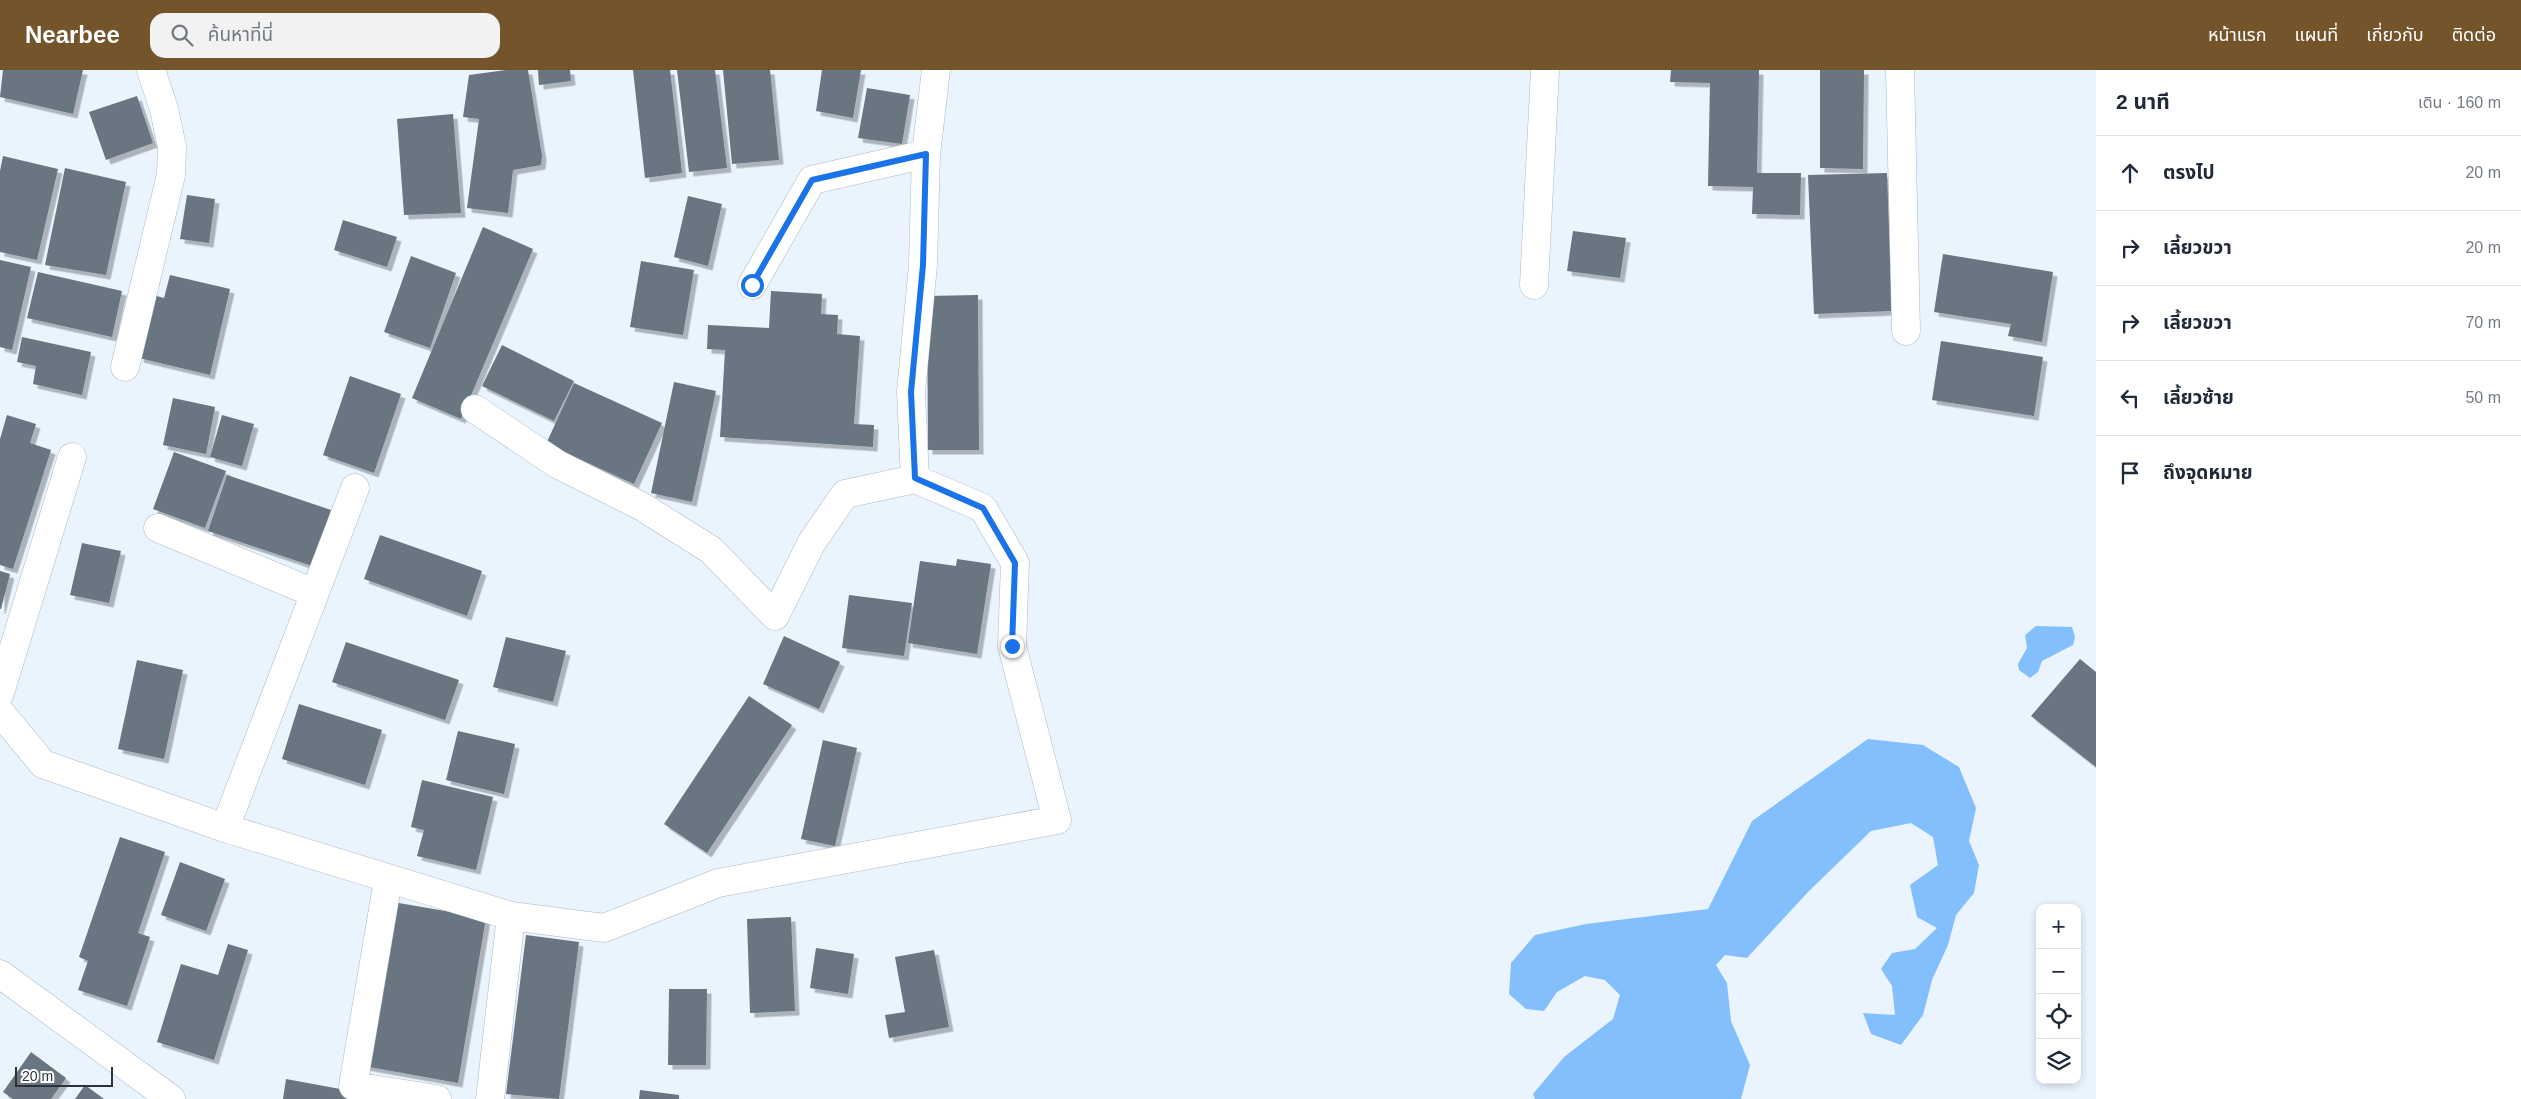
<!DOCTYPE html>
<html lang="th">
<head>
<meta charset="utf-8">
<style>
	:root { --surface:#fff; --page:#f2f2f3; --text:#1f2937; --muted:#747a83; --line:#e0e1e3; --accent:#74542a }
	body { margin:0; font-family:Arial,"Noto Sans Thai",sans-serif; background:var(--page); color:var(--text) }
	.controls { position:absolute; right:15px; bottom:15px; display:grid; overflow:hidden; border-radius:10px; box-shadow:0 2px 8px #0003 }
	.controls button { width:45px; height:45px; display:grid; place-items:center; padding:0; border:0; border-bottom:1px solid var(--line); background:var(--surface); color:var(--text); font:25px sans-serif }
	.scale { position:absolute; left:15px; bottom:12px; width:98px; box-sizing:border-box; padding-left:5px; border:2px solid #2d3237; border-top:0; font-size:14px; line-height:18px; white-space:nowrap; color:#2d3237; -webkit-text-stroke:4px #fff; paint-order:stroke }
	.stop { position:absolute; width:15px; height:15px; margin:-11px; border:4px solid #1a73e8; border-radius:50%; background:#fff }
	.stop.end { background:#1a73e8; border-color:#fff; box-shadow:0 1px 5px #0008 }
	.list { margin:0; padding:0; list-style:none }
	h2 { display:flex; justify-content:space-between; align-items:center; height:65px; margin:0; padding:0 20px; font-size:21px }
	h2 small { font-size:16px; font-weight:400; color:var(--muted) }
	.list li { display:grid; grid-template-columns:32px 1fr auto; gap:15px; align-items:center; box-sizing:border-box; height:75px; padding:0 20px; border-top:1px solid var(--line) }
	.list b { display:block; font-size:19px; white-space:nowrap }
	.list em { font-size:16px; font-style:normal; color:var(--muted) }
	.icon { flex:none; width:28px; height:28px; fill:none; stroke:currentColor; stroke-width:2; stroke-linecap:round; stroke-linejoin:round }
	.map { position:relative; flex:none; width:2096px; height:1029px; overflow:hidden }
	header { display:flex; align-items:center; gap:30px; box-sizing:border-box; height:70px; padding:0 25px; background:var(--accent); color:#fff }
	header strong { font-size:24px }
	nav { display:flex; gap:28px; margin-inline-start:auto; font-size:18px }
	.search { width:350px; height:45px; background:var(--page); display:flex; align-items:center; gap:12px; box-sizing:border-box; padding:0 18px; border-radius:15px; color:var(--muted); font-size:19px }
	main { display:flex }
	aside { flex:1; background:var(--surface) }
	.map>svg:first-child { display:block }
	.water { fill:#83befd }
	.building { fill:#697480; filter:url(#shadow) }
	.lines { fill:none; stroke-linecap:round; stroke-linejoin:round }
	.minor-casing { stroke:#acb8c6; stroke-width:29 }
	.minor { stroke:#fff; stroke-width:28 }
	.route { stroke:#1a73e8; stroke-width:6 }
</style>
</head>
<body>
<header>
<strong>Nearbee</strong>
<div class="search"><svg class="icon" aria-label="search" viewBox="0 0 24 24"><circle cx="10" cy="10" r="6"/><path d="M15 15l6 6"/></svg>ค้นหาที่นี่</div>
<nav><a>หน้าแรก</a><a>แผนที่</a><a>เกี่ยวกับ</a><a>ติดต่อ</a></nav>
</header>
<main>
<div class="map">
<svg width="2096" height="1029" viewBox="0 0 2096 1029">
	<defs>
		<filter id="shadow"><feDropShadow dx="4.5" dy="4.5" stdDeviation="0" flood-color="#0004"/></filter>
	</defs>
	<rect width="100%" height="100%" fill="#eaf4ff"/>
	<path class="water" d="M2036,556L2072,557L2075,567L2073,575L2042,591L2038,602L2030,608L2019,600L2018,594L2027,578L2025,565Z
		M1868,669L1923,675L1959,697L1976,738L1969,771L1979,795L1974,823L1956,845L1948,875L1932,910L1923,945L1901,975L1871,964L1863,943L1895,945L1892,916L1881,899L1892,883L1915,879L1937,858L1917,847L1910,815L1938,795L1933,767L1911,753L1871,761L1809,821L1747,888L1725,885L1716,895L1727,913L1731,951L1750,995L1741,1029H1535L1533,1024L1564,987L1613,949L1620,925L1605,910L1585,906L1557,922L1544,941L1526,939L1509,924L1511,893L1535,865L1586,854L1708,839L1752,751Z"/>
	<path class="building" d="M3,0H83L73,44L0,27Z
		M506,0H528L542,86L541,95L513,100L508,143L467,138L479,49L463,47L469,5Z
		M538,0H570L571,11L539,15Z
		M633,0H670L682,103L645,108Z
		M677,0H715L727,98L689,102Z
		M723,0H770L779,90L732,94Z
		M822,0H861L853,48L816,41Z
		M1671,0H1759L1757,103H1801L1800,145L1752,144L1753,117L1708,116L1710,13L1670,12Z
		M1820,0H1864L1863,99L1820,98Z
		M867,18L910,25L902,74L858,68Z
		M137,26L153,73L106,90L89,42Z
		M453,44L461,143L404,145L397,49Z
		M3,86L58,99L37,190L0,182V101Z
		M65,98L126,112L106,205L45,195Z
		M1887,103L1892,241L1814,244L1808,105Z
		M187,125L215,129L209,173L180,169Z
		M688,126L722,134L708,196L674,187Z
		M343,150L397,167L387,197L334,180Z
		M483,157L533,179L461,349L412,328Z
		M1573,161L1626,168L1620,208L1567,201Z
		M1943,184L2053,202L2042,272L2008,266L2011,254L1934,242Z
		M411,186L456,203L430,278L384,262Z
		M0,190L31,197L12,280L0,277Z
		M641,191L694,200L683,265L630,257Z
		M38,202L122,221L112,267L27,248Z
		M170,205L230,219L210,305L139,288L153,225L164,228Z
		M771,221L822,224L821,244L838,245L837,264L860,266L854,354L874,355L873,377L720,367L725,280L707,279L708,255L769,258Z
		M978,225L979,380H928L927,226Z
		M22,267L91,282L82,325L33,314L36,296L17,292Z
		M1941,271L2043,287L2034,346L1932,330Z
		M502,275L574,311L554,351L482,316Z
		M350,306L401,324L374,403L323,385Z
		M674,312L716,321L692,432L651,423Z
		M574,313L662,353L634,414L546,374Z
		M173,328L215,337L206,384L163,375Z
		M7,345L36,354L30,373L51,380L13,499L0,495V369Z
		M222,345L254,354L242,396L210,387Z
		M174,382L226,401L205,458L153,439Z
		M227,405L331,440L312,496L208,461Z
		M380,465L482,501L467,546L364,509Z
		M82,473L121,481L109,533L70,525Z
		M957,489L991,494L977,584L908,573L920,491L956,496Z
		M0,501L10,504L1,539H0Z
		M849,525L912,533L904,586L842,578Z
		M784,566L840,592L819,639L763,614Z
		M506,567L566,581L553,632L493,617Z
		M346,572L459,610L445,650L332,612Z
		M2080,589L2096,602V697L2031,646Z
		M137,590L183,600L164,689L118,679Z
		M749,626L792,655L707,783L664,754Z
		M299,634L382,660L365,715L282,689Z
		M458,661L515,674L504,724L446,710Z
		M823,670L857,678L835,776L801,769Z
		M422,710L493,727L476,800L417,786L424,760L411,757Z
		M120,767L165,782L138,863L150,867L127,936L78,920L88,891L79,887Z
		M180,792L225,809L206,861L161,845Z
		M387,831L486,848L458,1013L358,995Z
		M791,847L795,941L750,943L747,849Z
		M526,865L579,872L559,1029L506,1024Z
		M228,874L248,880L214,990L157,972L181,894L218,905Z
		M816,878L854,884L848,924L810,918Z
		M934,880L949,957L889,968L885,945L905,942L895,887Z
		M669,919H707L706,995H668Z
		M31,982L66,1008L51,1029H13L3,1022Z
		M286,1009L389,1028L388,1029H283Z
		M85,1015L104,1029H75Z
		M640,1020L679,1025V1029H639Z"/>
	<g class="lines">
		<g class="minor-casing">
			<path id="minor" d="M1900,0L1906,261
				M752,215L812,110L926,84
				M1534,215L1545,0
				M125,297L171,105L172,77L164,39L151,0
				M475,339L557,394L641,436L711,480L775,546L812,472L845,424L915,409
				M355,418L225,758L511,846L604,858L718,813L1057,750L1012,576L1015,493L983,438L915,409L911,322L923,195L926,84L936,0
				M158,458L314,523
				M0,623L72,387
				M0,642L43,694L225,758
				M388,810L353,1016L437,1029
				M0,904L171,1029
				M490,1029L511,846"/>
		</g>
		<use href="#minor" class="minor"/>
	</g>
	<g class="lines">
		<path class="route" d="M752,215L812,110L926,84L923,195L911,322L915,408L983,438L1015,493L1012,576"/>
	</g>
</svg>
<div class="controls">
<button>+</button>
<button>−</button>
<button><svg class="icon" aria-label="locate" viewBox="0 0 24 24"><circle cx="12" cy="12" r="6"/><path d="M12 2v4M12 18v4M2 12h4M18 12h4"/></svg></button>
<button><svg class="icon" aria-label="layers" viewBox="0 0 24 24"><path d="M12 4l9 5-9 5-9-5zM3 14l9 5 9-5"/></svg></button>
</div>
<div class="scale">20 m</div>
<div class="stop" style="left:752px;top:215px"></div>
<div class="stop end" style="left:1012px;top:576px"></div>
</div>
<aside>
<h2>2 นาที<small>เดิน · 160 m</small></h2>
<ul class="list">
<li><svg class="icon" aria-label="ahead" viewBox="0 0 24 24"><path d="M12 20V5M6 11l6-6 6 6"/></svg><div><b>ตรงไป</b></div><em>20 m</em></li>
<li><svg class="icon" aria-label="right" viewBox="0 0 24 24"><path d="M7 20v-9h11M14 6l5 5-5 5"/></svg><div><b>เลี้ยวขวา</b></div><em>20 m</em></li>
<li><svg class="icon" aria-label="right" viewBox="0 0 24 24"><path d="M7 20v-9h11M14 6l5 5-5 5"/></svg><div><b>เลี้ยวขวา</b></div><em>70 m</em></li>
<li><svg class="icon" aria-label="left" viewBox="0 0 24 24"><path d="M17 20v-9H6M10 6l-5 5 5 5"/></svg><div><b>เลี้ยวซ้าย</b></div><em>50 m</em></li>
<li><svg class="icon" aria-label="arrive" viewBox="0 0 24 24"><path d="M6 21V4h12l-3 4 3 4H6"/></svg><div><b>ถึงจุดหมาย</b></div></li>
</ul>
</aside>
</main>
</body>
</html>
